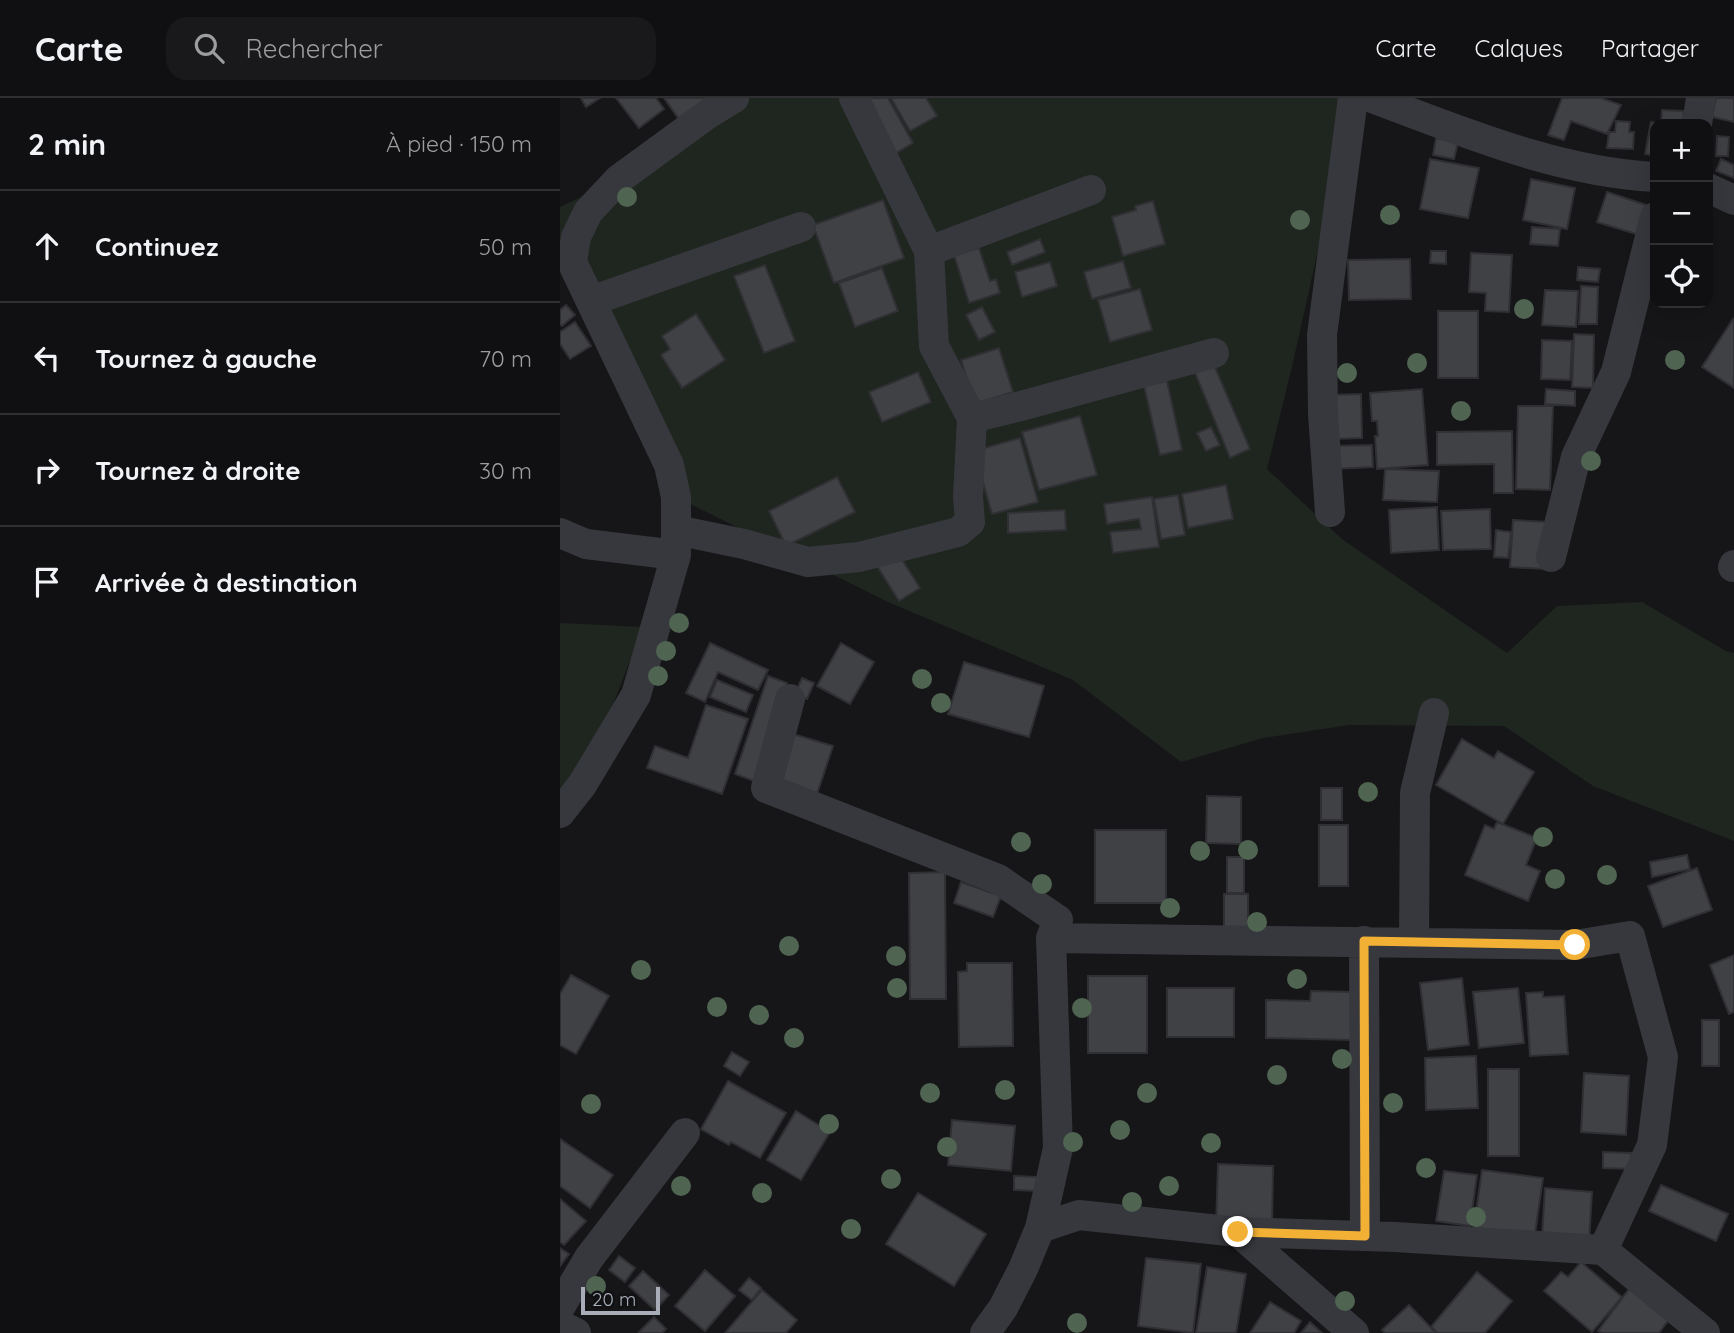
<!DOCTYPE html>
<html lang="fr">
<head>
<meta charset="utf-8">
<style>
	:root { --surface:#101012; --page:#19191b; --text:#f1f3f6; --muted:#9c9d9f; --line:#303032 }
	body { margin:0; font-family:Quicksand,sans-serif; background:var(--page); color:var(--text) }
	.controls { position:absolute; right:21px; top:21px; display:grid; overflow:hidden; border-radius:14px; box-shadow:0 7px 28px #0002 }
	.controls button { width:63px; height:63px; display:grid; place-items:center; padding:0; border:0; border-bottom:2px solid var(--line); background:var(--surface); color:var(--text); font:35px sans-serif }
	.scale { position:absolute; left:21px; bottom:18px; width:79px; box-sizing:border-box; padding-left:7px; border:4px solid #a8adb8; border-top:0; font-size:19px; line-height:24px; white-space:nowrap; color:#a8adb8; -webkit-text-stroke:5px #111113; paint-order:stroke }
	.stop { position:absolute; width:21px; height:21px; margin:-16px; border:5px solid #f2b134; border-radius:50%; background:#fff }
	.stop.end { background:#f2b134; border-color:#fff; box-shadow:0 2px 7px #0008 }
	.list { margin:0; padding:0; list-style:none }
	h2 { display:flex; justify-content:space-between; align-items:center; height:91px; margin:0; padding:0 28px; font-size:30px }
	h2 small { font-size:23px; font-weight:400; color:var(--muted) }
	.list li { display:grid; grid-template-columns:46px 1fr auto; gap:21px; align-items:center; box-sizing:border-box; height:112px; padding:0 28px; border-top:2px solid var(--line) }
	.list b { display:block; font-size:26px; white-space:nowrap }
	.list em { font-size:23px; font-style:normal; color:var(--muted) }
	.icon { flex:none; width:38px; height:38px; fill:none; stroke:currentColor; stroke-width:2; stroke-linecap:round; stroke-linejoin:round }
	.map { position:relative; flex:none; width:1174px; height:1235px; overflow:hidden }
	header { display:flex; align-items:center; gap:42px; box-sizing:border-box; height:98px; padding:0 35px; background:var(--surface); border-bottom:2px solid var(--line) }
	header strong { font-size:33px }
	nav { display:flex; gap:38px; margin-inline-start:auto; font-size:24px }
	.search { width:490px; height:63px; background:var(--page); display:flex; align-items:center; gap:18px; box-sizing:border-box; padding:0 24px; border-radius:21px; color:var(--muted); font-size:26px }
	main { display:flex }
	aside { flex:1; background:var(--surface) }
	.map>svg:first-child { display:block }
	.green { fill:#1e261f }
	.building { fill:#404145; stroke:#303034; stroke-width:2 }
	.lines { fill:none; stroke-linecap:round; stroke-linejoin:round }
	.minor { stroke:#37383d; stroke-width:30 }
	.tree { fill:#506452 }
	.route { stroke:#f2b134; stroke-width:9 }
</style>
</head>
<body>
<header>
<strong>Carte</strong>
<div class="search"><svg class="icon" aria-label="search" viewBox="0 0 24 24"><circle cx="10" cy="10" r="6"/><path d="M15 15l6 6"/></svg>Rechercher</div>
<nav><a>Carte</a><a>Calques</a><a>Partager</a></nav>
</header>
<main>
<aside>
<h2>2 min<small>À pied · 150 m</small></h2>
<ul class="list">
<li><svg class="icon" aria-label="ahead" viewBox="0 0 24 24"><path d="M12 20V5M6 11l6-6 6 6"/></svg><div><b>Continuez</b></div><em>50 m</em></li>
<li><svg class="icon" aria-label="left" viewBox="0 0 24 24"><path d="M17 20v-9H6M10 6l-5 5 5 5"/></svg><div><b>Tournez à gauche</b></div><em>70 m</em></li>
<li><svg class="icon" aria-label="right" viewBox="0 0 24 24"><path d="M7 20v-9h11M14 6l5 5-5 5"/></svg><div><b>Tournez à droite</b></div><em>30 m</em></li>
<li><svg class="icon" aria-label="arrive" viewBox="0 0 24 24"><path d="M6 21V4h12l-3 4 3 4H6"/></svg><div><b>Arrivée à destination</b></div></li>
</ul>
</aside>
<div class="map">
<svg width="1174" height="1235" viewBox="0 0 1174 1235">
	<rect width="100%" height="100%" fill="#161618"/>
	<path class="green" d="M169,0H792L734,260L707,371L782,441L947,555L997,508L1082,504L1166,553L1174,555V743L1033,688L944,628L789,627L703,640L621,664L513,582L328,504L116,399L0,158V109L59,81Z
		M0,525L83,529L22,687L0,714Z"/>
	<path class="building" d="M21,0H40L26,9Z
		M56,0H96L104,11L79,30Z
		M104,0H154L121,24Z
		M301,0H328L353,45L331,58Z
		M331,0H366L377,18L350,33Z
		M1002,0H1041L1061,7L1047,36L1011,23L1004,42L988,37Z
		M1156,0H1174V24L1152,19Z
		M1102,12L1124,13L1123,26H1101Z
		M1056,23L1070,24L1069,34H1074L1073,51L1047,50L1049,34H1055Z
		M1091,24L1100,26H1095V58L1085,56Z
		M1157,38L1169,39L1168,58H1156Z
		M876,40L898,44L894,61L873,57Z
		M870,61L919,70L908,120L860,111Z
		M1161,61L1174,67V80L1156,73Z
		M971,81L1015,90L1007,131L963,122Z
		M1047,94L1086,107L1076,136L1037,124Z
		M323,102L344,160L274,185L253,127Z
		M593,103L605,146L563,158L552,119L576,112L575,108Z
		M972,129L1000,131L998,148L970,146Z
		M480,141L485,154L452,167L447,154Z
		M419,150L430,183L436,181L440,195L409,205L394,157Z
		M871,153H886V166L870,165Z
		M911,155L952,157L949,214L925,213L926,195L909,194Z
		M850,161L851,201L789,202L788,162Z
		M563,163L571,190L532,201L524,174Z
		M490,164L497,188L462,199L455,174Z
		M205,167L235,243L204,255L174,178Z
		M1018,169L1040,171L1038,184L1017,182Z
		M322,170L338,213L295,229L279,185Z
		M1021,188L1038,189L1037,226H1019Z
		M580,191L592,232L550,244L538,202Z
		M985,192L1018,193L1016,229L982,227Z
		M6,207L15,217L2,228L0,226V212Z
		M422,209L435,234L419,242L406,217Z
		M878,213H918V280H878Z
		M136,216L165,262L122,290L101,257L110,251L102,238Z
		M1173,221L1174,222V290L1142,269Z
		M15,224L31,248L10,261L0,246V234Z
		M1014,236L1034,237L1033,290L1012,289Z
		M982,242L1012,243L1010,282L981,281Z
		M439,250L453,294L415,306L401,262Z
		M652,262L690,351L670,360L633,270Z
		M358,274L371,304L322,324L309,294Z
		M607,283L622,352L600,357L584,288Z
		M862,291L868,367L817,371L815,338H818L817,323H812L810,295Z
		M986,291L1015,293V308L985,306Z
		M801,296L802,340L771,341L770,297Z
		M958,308H993L990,392L956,391Z
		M520,318L537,377L479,392L462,334Z
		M651,329L660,347L646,353L637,335Z
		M952,333L953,395H934V366L877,367V334Z
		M460,340L478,404L432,416L414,353Z
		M812,347L813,369L773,371L772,348Z
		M825,371L879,373L877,404L823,402Z
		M277,379L295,414L226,448L209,413Z
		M666,387L673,421L628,430L622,396Z
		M618,397L625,437L601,441L594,401Z
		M592,399L599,449L553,455L550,434L581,431L579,421L547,426L544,406Z
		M877,409L879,452L831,455L829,412Z
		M930,411L931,451L883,452L881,413Z
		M505,412L506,432L448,435V415Z
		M953,422L988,424L985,471L950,469Z
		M936,432L951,434L948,460L934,459Z
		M338,455L360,490L339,503L317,468Z
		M150,545L208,572L198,592L158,574L145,604L126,595Z
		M281,545L314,564L290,606L257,588Z
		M404,564L484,588L469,639L388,616Z
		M208,578L227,585L194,683L175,676Z
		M242,580L254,585L247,601L235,596Z
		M157,582L193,597L186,614L150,599Z
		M146,607L188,621L162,696L87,670L95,648L128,660Z
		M233,636L273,648L255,702L215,690Z
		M902,641L934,660L938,653L974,674L943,726L876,687Z
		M761,690H782V722H761Z
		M647,698L681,699V746L646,745Z
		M937,724L977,740L966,767L980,773L968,803L905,777L925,727L934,731Z
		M759,727H788V788H759Z
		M535,732H606V805H535Z
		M1127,757L1130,771L1092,779L1090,764Z
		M667,759H684V795H667Z
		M1137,770L1152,812L1103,829L1088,788Z
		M385,774L386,901H350L349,775Z
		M401,784L441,798L433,819L394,805Z
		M664,796H688V834H664Z
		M1174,857V914L1169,916L1150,867Z
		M407,865H452L453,948L399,949L398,874L407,873Z
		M11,877L49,898L16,956L0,947V896Z
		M528,878H587V955H528Z
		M902,880L909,947L868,952L860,885Z
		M607,890H674V939H607Z
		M958,890L964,945L919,950L913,894Z
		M751,893L793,894L791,942L706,940V902L750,903Z
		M983,894V899L1004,898L1008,956L970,958L966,895Z
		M1142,922H1159V968H1142Z
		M172,954L189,964L180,978L164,968Z
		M916,958L918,1010L866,1012L865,960Z
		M928,971H959V1058H928Z
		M1024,975L1069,978L1066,1037L1021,1034Z
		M168,983L226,1015L200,1060L171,1044L169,1047L141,1031Z
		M236,1013L270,1034L241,1082L207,1062Z
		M392,1022L455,1028L451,1073L388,1067Z
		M0,1041L53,1077L30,1110L0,1088Z
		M1043,1054L1071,1055V1071L1043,1070Z
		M658,1066L713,1068L712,1130L656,1129Z
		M922,1072L983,1080L974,1143L913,1135Z
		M884,1073L917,1077L910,1128L876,1123Z
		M454,1078L477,1079L476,1093L454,1092Z
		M1101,1087L1168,1116L1156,1143L1089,1113Z
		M985,1090L1032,1094L1029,1143L982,1139Z
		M358,1095L426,1136L394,1188L326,1146Z
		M0,1101L26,1123L4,1147L0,1144Z
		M0,1150L9,1156L0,1168Z
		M59,1158L75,1170L65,1184L49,1172Z
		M586,1160L641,1166L633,1235L578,1228Z
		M1021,1164L1062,1199L1032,1234L984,1193L1001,1174L1008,1179Z
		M647,1169L686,1176L676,1235H636Z
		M145,1172L175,1198L145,1233L115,1208Z
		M83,1173L109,1197L95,1212L69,1188Z
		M917,1174L952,1203L925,1235H878L871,1229Z
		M189,1180L201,1190L192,1202L179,1192Z
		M1069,1191L1110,1220L1099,1235H1042L1038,1233Z
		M202,1192L237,1222L226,1235H165Z
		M710,1204L741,1223L734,1235H690Z
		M849,1207L876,1235H825L822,1232Z
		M94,1219L106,1231L102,1235H80L79,1234Z
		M750,1224L762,1235H741Z"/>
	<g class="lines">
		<path class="minor" d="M294,0L369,153L531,92
			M812,0C903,34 998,74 1095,79
			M1137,26L1141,0
			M1148,90L1174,102
			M31,203L241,129
			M412,320L461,308L654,255
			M770,414L763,316L762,237L793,0
			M116,432L184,446L248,464L299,459L398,434L410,424L408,399L412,320L374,248L369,153
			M0,435L26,446L116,457
			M991,459L1016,359L1056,274L1095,119
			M1173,469L1174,467
			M230,601L206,690L438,781L498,822L491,840L498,1050L480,1130L463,1171L443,1210L425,1235
			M0,715L22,687L76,597L116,457V399L109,367L12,164L16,139L28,114L59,81L148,16L174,0
			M804,843L805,1138
			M854,844L855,695L874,615
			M480,1130L519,1117L678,1134L835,1139L1043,1152L1092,1047L1103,959L1070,838L1015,847L491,840
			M678,1134L794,1235
			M1043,1152L1145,1235
			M0,1209L29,1160L125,1035
			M0,1227L16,1235"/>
	</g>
	<g class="tree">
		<circle cx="67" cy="99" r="10"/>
		<circle cx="830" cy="117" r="10"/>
		<circle cx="740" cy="122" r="10"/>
		<circle cx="964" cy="211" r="10"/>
		<circle cx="1115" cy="262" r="10"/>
		<circle cx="857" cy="265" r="10"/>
		<circle cx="787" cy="275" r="10"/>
		<circle cx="901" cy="313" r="10"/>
		<circle cx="1031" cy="363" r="10"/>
		<circle cx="119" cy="525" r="10"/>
		<circle cx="106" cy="553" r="10"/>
		<circle cx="98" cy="578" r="10"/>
		<circle cx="362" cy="581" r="10"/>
		<circle cx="381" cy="605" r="10"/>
		<circle cx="808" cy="694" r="10"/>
		<circle cx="983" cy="739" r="10"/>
		<circle cx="461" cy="744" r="10"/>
		<circle cx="688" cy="752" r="10"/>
		<circle cx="640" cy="753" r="10"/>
		<circle cx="1047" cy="777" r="10"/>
		<circle cx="995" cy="781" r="10"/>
		<circle cx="482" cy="786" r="10"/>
		<circle cx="610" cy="810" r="10"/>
		<circle cx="697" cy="824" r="10"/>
		<circle cx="229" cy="848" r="10"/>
		<circle cx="336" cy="858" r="10"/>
		<circle cx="81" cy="872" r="10"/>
		<circle cx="737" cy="881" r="10"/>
		<circle cx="337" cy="890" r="10"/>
		<circle cx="157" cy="909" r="10"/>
		<circle cx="522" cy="910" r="10"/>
		<circle cx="199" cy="917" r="10"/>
		<circle cx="234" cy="940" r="10"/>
		<circle cx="782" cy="961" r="10"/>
		<circle cx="717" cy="977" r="10"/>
		<circle cx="445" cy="992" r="10"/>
		<circle cx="370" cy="995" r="10"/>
		<circle cx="587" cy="995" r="10"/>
		<circle cx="833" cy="1005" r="10"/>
		<circle cx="31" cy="1006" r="10"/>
		<circle cx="269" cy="1026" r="10"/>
		<circle cx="560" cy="1032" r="10"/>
		<circle cx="513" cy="1044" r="10"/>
		<circle cx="651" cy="1045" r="10"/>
		<circle cx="387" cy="1049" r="10"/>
		<circle cx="866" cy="1070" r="10"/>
		<circle cx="331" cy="1081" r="10"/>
		<circle cx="121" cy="1088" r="10"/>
		<circle cx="609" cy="1088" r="10"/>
		<circle cx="202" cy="1095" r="10"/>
		<circle cx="572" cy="1104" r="10"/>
		<circle cx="916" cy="1119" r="10"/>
		<circle cx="291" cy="1131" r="10"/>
		<circle cx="36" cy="1188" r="10"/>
		<circle cx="785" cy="1203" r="10"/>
		<circle cx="517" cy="1225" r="10"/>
	</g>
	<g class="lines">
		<path class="route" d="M678,1134L805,1138L804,843L1015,847"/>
	</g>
</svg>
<div class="controls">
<button>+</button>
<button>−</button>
<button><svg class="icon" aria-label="locate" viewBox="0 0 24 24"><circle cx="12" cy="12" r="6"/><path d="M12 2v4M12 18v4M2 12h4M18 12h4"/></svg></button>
</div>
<div class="scale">20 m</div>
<div class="stop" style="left:1015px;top:847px"></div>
<div class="stop end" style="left:678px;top:1134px"></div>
</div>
</main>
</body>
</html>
